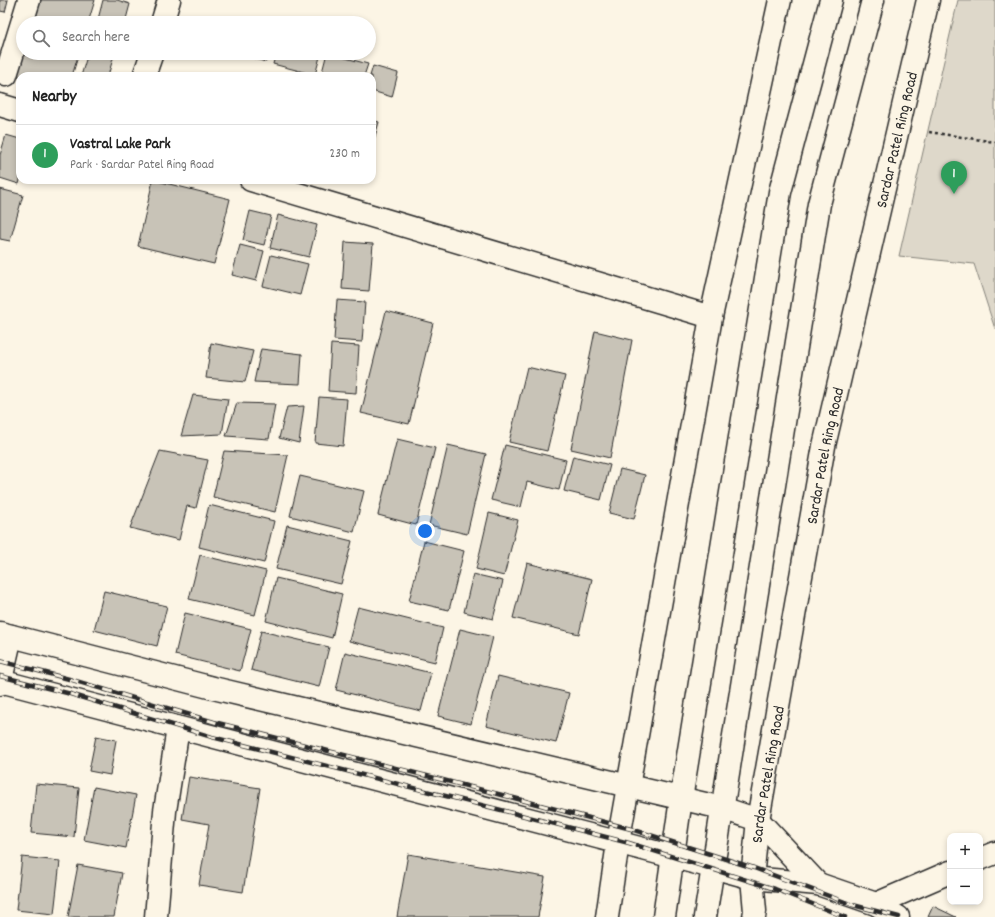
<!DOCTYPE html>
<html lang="en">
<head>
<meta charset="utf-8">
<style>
	:root { --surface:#fff; --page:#f6f6f6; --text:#222; --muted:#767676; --line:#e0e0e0; --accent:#2b2b2b }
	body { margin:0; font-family:Dekko,sans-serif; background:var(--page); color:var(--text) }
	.controls { position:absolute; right:12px; bottom:12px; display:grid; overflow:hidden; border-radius:8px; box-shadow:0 2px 6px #0003 }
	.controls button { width:36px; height:36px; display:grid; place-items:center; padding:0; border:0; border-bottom:1px solid var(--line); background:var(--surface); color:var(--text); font:20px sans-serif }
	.you { position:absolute; left:425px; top:531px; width:14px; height:14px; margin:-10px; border:3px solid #fff; border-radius:50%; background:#1a73e8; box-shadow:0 0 0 6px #1a73e833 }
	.badge { display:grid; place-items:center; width:26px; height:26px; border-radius:50%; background:var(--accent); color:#fff; font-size:13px; font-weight:700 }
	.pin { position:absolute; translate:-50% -33px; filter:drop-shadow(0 1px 2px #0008) }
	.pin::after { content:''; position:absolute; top:21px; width:14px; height:12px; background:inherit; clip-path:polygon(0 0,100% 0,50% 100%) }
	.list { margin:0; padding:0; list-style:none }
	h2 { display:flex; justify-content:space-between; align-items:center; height:52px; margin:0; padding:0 16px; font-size:17px }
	h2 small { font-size:13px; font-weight:400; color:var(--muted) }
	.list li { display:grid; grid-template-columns:26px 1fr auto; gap:12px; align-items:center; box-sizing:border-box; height:60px; padding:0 16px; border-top:1px solid var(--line) }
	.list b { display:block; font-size:15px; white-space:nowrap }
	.list p { margin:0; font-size:13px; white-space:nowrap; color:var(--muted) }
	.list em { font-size:13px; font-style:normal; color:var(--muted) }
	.icon { flex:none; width:22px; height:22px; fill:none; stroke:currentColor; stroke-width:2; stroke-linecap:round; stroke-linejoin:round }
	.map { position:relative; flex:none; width:995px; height:917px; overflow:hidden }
	.search { position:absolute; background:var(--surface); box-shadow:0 2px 6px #0003; left:16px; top:16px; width:360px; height:44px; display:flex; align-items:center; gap:10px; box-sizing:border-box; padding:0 14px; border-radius:22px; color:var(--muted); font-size:15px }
	.panel { position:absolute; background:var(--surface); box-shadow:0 2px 6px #0003; left:16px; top:72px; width:360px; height:112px; border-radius:12px }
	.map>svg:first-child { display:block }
	.green { fill:#ded8ca; stroke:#84827a }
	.building { fill:#c8c3b7; stroke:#2b2b2b }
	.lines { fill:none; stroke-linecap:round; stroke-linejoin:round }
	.minor-casing { stroke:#2b2b2b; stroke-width:25 }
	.major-casing { stroke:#2b2b2b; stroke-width:25 }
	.highway-casing { stroke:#2b2b2b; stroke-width:25 }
	.path { stroke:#2b2b2b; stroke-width:2.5; stroke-dasharray:3 3; stroke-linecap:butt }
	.minor { stroke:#fcf5e5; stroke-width:22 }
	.major { stroke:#fcf5e5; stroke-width:22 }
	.highway { stroke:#fcf5e5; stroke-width:22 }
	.rail-casing { stroke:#2b2b2b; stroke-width:4.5 }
	.rail { stroke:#fcf5e5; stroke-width:3; stroke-dasharray:9; stroke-linecap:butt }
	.labels { text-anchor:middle; stroke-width:3; stroke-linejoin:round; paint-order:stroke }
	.street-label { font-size:16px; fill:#2b2b2b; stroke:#fcf5e5 }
</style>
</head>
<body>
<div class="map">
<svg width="995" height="917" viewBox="0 0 995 917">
	<rect width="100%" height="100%" fill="#fcf5e5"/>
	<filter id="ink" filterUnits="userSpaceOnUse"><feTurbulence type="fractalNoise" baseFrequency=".025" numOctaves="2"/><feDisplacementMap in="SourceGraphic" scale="8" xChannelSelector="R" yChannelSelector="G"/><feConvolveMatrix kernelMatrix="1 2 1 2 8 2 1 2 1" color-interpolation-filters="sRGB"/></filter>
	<g filter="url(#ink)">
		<path class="green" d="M958,0H995V329L974,264L899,256Z"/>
		<path class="building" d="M0,0H8L5,12L0,11Z
			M39,0H95L88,23H33Z
			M103,0H117L130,4L125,23H97Z
			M23,53H79L72,76H17Z
			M88,53H107L114,55L108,76H81Z
			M234,53H268L266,62Z
			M276,53H321L315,75L273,64Z
			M327,53L368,64L364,76H321Z
			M373,66L398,73L392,97L372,91V76H370Z
			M372,120L379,122L372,147Z
			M6,135L20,139V180L19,184L0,178V155Z
			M153,180L230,199L214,264L138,246Z
			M0,189L23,195L10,241L0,239Z
			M250,211L271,216L264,245L243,240Z
			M278,215L317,225L309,257L270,248Z
			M345,242L373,244L369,291L342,289Z
			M240,245L264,251L256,281L232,275Z
			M271,255L308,264L300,295L263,286Z
			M337,300L365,302L362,342L334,340Z
			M386,311L433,323L409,424L361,413Z
			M595,331L632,340L610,458L571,449Z
			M211,343L253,351L245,382L206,378Z
			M331,344L359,346L356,393L328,391Z
			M261,349L302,354L300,384L254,382Z
			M527,367L565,376L547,451L509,442Z
			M193,395L228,399L222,434L181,436Z
			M319,397L347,399L343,446L315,443Z
			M237,403L275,404L269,439L226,436Z
			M304,406L299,443L279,438L287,407Z
			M397,439L435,448L416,525L378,515Z
			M448,445L486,454L467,534L429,525Z
			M505,445L566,460L559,490L527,482L521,507L491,500Z
			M160,451L208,460L196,508L187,506L179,540L130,528Z
			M224,451L288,455L275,512L213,497Z
			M573,456L610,465L601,500L564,491Z
			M620,469L645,475L634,519L609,513Z
			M300,476L364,491L354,532L290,516Z
			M209,505L274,521L264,563L199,547Z
			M489,513L518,520L504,576L476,569Z
			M287,525L352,541L341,584L276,569Z
			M424,541L464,551L449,610L409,601Z
			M200,555L266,571L255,615L189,599Z
			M527,563L592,579L579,634L513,618Z
			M473,574L503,581L493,619L464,612Z
			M276,578L342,594L332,638L266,621Z
			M104,591L167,606L157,646L94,630Z
			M358,607L443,628L435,662L349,641Z
			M185,613L251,629L240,671L175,655Z
			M460,629L493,637L471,724L438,716Z
			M261,631L329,647L319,687L251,670Z
			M345,652L431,673L421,711L336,690Z
			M498,676L569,693L556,743L486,726Z
			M96,736L116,740L110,775L89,771Z
			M189,777L260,788L243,892L199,885L209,824L182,819Z
			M36,784L79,788L74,837L31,833Z
			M94,787L136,795L126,848L84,840Z
			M408,854L545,877L538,917H397Z
			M22,857L60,861L54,914L16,910Z
			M78,865L122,873L114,917H68Z
			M933,906L956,917H928Z"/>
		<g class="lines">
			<g class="minor-casing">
				<g id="minor">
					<path d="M162,23L169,0"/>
					<path d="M6,75L29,0"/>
					<path d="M144,76L152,53"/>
					<path d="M0,105L20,111"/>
					<path d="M251,180L711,317"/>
					<path d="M0,684L11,636"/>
					<path d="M722,808L758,820L818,884"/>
					<path d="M980,859L995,853"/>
					<path d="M712,867L752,878L818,884L876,904L898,917"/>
					<path d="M876,904L950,872"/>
					<path d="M156,917L165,811L178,728"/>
					<path d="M607,917L618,843L711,317L780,0"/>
					<path id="s1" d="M754,917L755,911L752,878L758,820L824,446L928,0"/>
				</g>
			</g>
			<g class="major-casing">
				<path id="major" d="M0,633L213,688L722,808
					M0,681L712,867"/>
			</g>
			<g class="highway-casing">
				<path id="highway" d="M664,917L681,799L780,192L831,0
					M705,917L819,204L873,0"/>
			</g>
			<path class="path" d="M929,132L995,142"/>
			<use href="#minor" class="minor"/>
			<use href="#major" class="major"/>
			<use href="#highway" class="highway"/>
			<g class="rail-casing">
				<path id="rail" d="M0,661L69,679L214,722L514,798L631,829L754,868L853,905L899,917
					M0,676L67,693L212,737L513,813L629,843L775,889L845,917"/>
			</g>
			<use href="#rail" class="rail"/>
		</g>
	</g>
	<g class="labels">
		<g class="street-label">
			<text dy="6" stroke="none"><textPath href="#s1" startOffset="792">Sardar Patel Ring Road</textPath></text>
			<text dy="6" stroke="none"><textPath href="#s1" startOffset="468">Sardar Patel Ring Road</textPath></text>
			<text dy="6" stroke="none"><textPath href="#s1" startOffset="144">Sardar Patel Ring Road</textPath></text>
		</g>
	</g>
</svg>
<div class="controls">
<button>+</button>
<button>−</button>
</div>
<div class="you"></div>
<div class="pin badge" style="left:954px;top:194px;background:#2e9e5b">1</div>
<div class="search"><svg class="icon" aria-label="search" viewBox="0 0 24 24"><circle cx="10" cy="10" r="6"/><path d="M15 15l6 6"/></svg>Search here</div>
<section class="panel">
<h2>Nearby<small></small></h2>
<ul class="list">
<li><span class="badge" style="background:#2e9e5b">1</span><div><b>Vastral Lake Park</b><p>Park · Sardar Patel Ring Road</p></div><em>230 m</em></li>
</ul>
</section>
</div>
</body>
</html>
